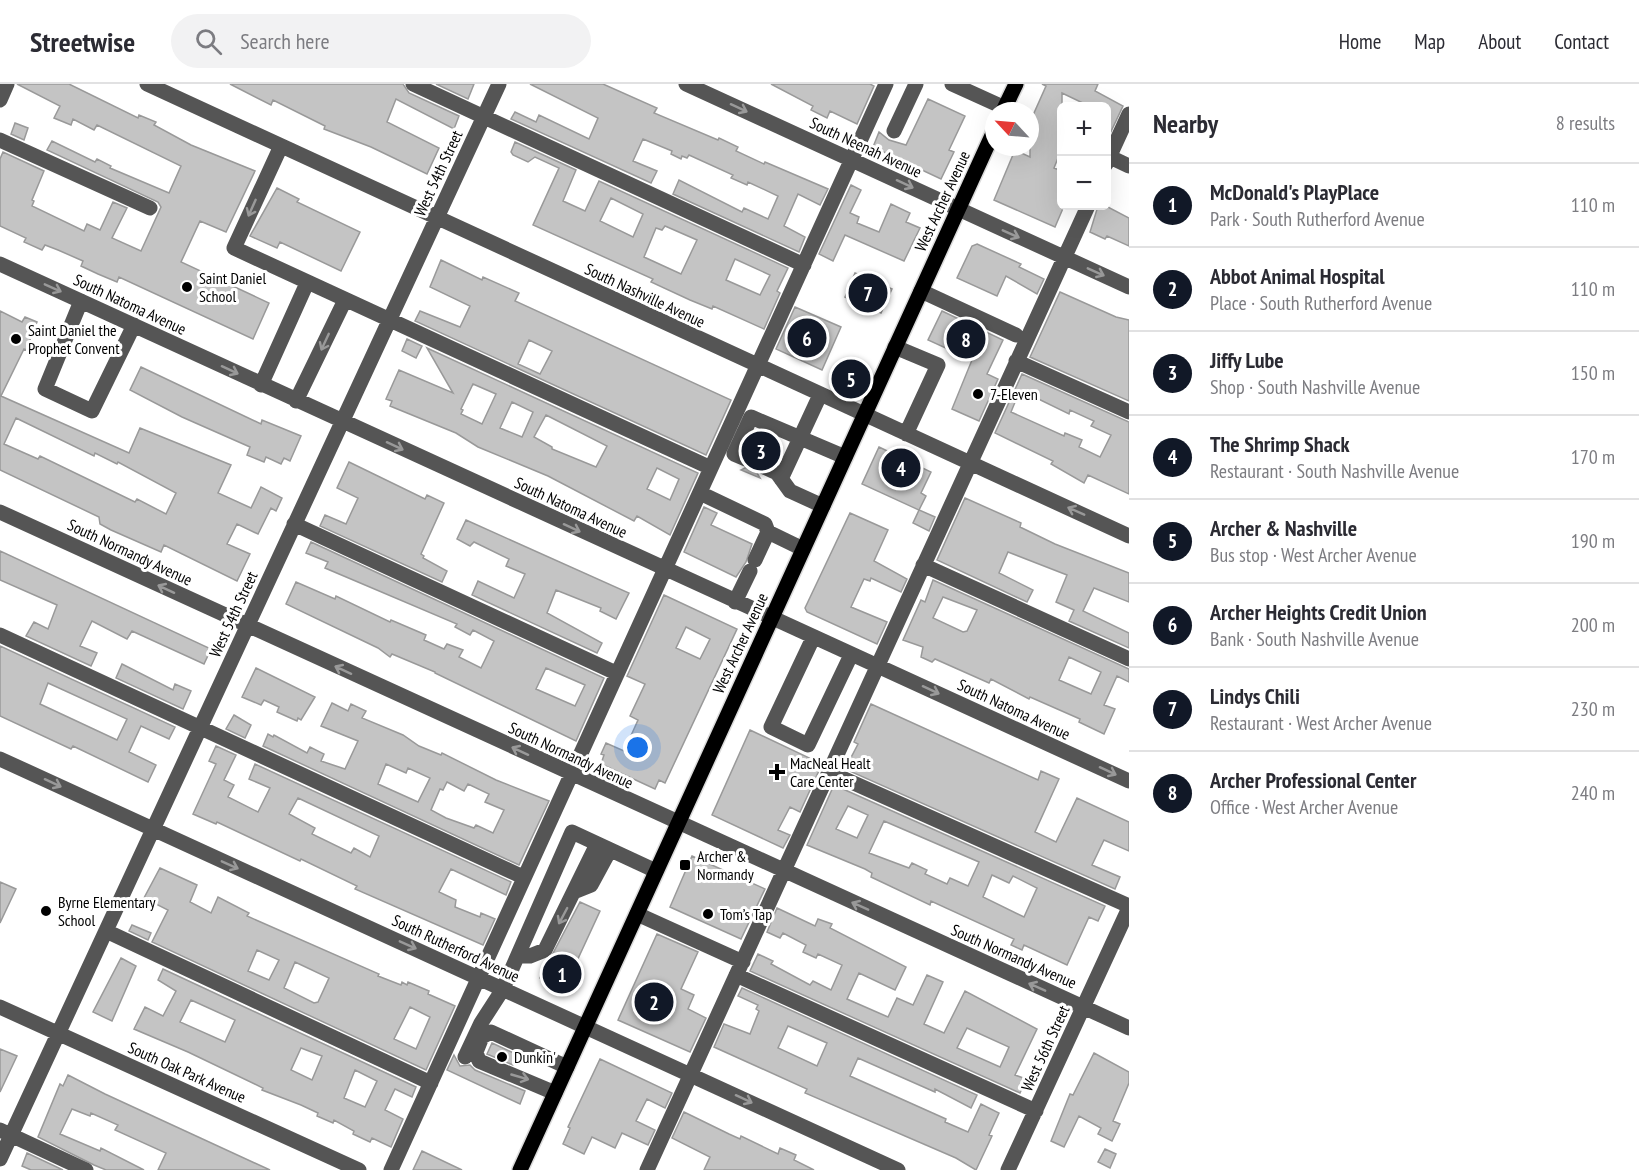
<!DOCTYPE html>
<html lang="en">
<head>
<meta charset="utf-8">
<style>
	:root { --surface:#fff; --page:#f2f2f3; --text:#2b2b33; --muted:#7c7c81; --line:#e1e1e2; --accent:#111827 }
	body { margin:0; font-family:"PT Sans Narrow",sans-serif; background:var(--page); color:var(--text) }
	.controls { position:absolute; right:18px; top:18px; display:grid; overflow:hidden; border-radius:9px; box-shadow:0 6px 24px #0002 }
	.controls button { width:54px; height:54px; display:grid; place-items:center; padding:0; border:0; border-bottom:2px solid var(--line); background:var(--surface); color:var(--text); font:30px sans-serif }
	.compass { position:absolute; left:985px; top:18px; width:54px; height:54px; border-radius:50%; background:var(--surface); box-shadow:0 6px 24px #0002; rotate:296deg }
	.you { position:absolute; left:638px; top:664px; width:21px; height:21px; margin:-15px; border:4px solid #fff; border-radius:50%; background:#1a73e8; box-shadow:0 0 0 9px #1a73e833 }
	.badge { display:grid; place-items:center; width:39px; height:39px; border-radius:50%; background:var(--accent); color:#fff; font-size:20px; font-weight:700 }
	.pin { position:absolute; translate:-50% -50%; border:3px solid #fff; box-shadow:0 2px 6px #0006 }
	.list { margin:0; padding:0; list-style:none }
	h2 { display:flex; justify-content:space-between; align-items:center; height:78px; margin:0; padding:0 24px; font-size:26px }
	h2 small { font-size:20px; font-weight:400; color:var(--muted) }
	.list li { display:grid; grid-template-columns:39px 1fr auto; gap:18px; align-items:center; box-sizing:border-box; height:84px; padding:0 24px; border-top:2px solid var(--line) }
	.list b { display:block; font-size:22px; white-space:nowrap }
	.list p { margin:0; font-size:20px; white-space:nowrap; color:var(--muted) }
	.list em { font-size:20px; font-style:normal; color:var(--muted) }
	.icon { flex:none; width:33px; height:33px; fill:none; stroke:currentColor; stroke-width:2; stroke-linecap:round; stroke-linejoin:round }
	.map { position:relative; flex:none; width:1129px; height:1086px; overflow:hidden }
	header { display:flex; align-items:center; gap:36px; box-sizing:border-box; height:84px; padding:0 30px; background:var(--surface); border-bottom:2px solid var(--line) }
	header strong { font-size:28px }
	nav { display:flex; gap:33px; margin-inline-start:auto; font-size:21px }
	.search { width:420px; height:54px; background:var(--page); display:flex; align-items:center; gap:15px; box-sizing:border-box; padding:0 21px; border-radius:33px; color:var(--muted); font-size:22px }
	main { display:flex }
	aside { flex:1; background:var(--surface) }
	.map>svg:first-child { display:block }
	.building { fill:#c4c4c4; stroke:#999; stroke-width:1.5; fill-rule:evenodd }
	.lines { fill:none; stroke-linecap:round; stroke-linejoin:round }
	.major-casing { stroke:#dbdbdb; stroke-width:18 }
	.minor { stroke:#555; stroke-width:15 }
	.major { stroke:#000; stroke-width:15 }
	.oneway { stroke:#999 }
	.poi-dot { fill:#000; stroke:#fff; stroke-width:2 }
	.labels { text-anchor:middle; stroke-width:6; stroke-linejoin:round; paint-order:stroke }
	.street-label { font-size:16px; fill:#000; stroke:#fff }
	.poi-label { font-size:16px; fill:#000; stroke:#fff; text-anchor:start }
</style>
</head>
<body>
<header>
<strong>Streetwise</strong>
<div class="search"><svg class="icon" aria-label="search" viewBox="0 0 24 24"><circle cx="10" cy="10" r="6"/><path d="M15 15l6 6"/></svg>Search here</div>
<nav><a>Home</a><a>Map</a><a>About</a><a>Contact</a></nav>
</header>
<main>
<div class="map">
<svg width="1129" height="1086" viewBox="0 0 1129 1086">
	<rect width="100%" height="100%" fill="#fff"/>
	<path class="building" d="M17,0H69L138,34L139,31L156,38L154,41L191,61L255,87L226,148L200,137L181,178L269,219L253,255L119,193L117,198L98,190L81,182L83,177L58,166L45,161L42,166L24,158L26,154L0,142V75L3,68L44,87L32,116L34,117L32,122L84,147L87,140L100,146L113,118L127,124L112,154L141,167L161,123L158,118L47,66L52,57L95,78L97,75L111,82L110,84L169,109L181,82L97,41L94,46L73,35L71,41L54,34L60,22Z
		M230,0H403L409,9L459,32L454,45L396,15L387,38L439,64L427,90L371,63L324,45L325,42L273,16L271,21Z
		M436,0H474L468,15Z
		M530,0H603L657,24L654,29L718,56L719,54L738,63L736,67L764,80L765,78L828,105L820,121L798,110L784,142L805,153L799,168L673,110L679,96L742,128L744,124L768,135L778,112L748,98L747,101L731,94L733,91L689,71L687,74L682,72L681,75L671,70L672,67L643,55L633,77L657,87L651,99L511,35L515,28L536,38L539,31L589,55L598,34Z
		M771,0H870L874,2L857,40L830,27L827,34L811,26L813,22Z
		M1042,0H1098L1095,7L1123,22L1107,56V22H1089L1062,9V64L1054,84L1062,87V122H1064L1055,143L994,116L1015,66L1030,73V38L1046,2Z
		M928,15L965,32L949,66L954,68L941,95L873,63L879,48L889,56L906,61Z
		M15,39L28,44L24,56L11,50Z
		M515,58L576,86L563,117L585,127L599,97L788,184L777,207L780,209L764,245L713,222L712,225L690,216L651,198L653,195L533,141L559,84L535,73L528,78L513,71L511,68ZM611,114L643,130L633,153L600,137ZM665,142L697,156L681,190L644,173L656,144L662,146ZM735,175L770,191L760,211L726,196Z
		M851,101L861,106L850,129L859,133L857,139L879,148L891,120L910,129L906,138L920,144L904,177L845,151L833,177L819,170Z
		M277,104L299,115L297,118L360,148L341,187L280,158L277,164L250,152Z
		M1098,122H1106L1129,134V162L1107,152L1105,155L1090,148Z
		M977,160L1021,180L1019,183L1044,195L1037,210L1006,192L997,212L957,194L972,162Z
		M441,176L482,196L483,193L519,209L515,217L731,316L706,371L415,237L420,227L460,243L470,222L430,203ZM529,256L552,267L540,290L518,280Z
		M855,189L892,205L881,229L845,213Z
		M1060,208L1116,233L1129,236V317L1030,273Z
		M795,223L841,243L822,286L776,265Z
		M0,227L22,238L25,233L37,238L26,266L24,265L1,312L129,369L140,344L231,381L218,409L251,424L261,403L282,414L276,427L271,424L258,450L237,440L227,460L250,470L237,497L164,461L161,468L111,446L100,440L99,433L0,386ZM16,334L94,372L95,369L117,380L118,378L176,409L166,430L137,415L135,418L40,372L38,375L4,360Z
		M942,227L1003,256L987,290L998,295L979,337L952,325L972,276L928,256Z
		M407,255L422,262L416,274L402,267Z
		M427,264L698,389L670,451L637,432L634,437L548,392L478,363L456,349L390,322L392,317L386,315L399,286L453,309ZM473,300L496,310L482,340L461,330L463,326L461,325ZM512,318L533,328L522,353L500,344ZM546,331L607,362L596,383L552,365V363L534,353ZM657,384L679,395L670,416L647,405Z
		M141,283L261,340L262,336L301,352L290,377L284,374L281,380L266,373L264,378L247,371L250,363L182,333L130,306Z
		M1022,290L1129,338V410L1088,391L1084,399L1051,380L1053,377L995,349ZM1020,306L1069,330L1070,326L1094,337L1091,342L1111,351L1100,373L1079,363L1082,356L1065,349L1064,352L1011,328Z
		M757,350L775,358L768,374L759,375L755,379L754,384L760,394L741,386L755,379L756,373L750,366Z
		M879,363L931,388L921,409L926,412L919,426L935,433L929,447L913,439L919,426L862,400Z
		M349,378L425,415L427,411L444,419L421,470L424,472L423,474L447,487L442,498L320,442L325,431L346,440L358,414L337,404Z
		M965,414L1021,439L1020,443L1055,460L1129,489V518L1094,504L1083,527L1129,549V564L1069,537L1074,526L1056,518L1067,491L1008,468L999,489L1033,506L1027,518L937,476Z
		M704,423L717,429L711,441L752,460L746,478L736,493L684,468Z
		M850,429L888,446L874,477L907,495L901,508L871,494L870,497L864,495L851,523L887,538L877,560L807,528L805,524Z
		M466,436L629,509L616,535L600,527L601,524L556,506L547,529L602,559L597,569L472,511L478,497L514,514L525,490L506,482L509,475L474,458L470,462L457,455Z
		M311,458L604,594L576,657L435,589V588L392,570L390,573L378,564L286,520L296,498L335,515L336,512L390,538L391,536L426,551L424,556L444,565L447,560L463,566L459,573L481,584L494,557L473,546L470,551L455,543L457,540L325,484L328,478L306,469ZM546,584L585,601L575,622L536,605Z
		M0,467L211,565L204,580L132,547L127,555L92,537L80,562L97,569L91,582L26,552L34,538L48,545L57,521L0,496Z
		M933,496L1129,585V598L1117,592L1104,621L1115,625L1104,650L1079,638L1080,635L1030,613L1029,615L991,595L989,599L935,575L932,578L921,573L923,563L903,556L921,516L925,518ZM943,513L977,526L967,547L963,548L933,534ZM1069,573L1101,588L1091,610L1059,596Z
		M664,511L737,545L665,699L659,696L655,705L601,680L604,671L601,670L606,659L624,667L638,636L630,632L645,600L627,592ZM686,543L710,555L700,575L676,564Z
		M0,562L175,643L169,655L141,642L129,668L156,681L148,698L73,662L71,665L0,632ZM48,599L127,635L117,656L40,620Z
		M122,580L173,606L175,600L191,607L183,625L116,594Z
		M256,584L315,613L301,636L298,634L297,637L277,628L279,623L264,616L261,621L242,613Z
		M332,619L348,627L351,620L366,627L362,634L403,651L419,662L441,671L442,669L496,696L549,717L519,781L263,662L268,650L273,653L274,651L307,669L310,663L324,670L321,677L345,685L358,657L321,642ZM386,680L406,689L408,684L430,694L418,718L378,700ZM447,698L464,707L468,700L489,710L485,718L504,726L493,749L476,741L474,744L446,734L431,726L440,705L443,706Z
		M871,620L1038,696L1041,687L1059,695L1035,748L1056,758L1077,714L1129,738V767L1104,756L1092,781L1120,793L1115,805L845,685L858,660L854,658Z
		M234,631L251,641L245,654L226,645Z
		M750,646L822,680L800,728L790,723L778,746L790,751L783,764L712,731Z
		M216,662L236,671L224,696L234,701L228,713L258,728L270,704L249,695L255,680L511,798L506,811L451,785L439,808L456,816L455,823L480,833L481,829L495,835L483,861L355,805L357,802L301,775L300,777L217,738L216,740L193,730L216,680L209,677ZM298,714L379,752L370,773L354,764L351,769L312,750L315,744L289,730Z
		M834,701L1105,822L1098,837L1089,833L1067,881L1024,861L1022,866L1011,861L1014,855L931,817L930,821L871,793L872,789L865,785L807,761ZM848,722L868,731L857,754L836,745ZM884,737L979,778L968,802L950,794L947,800L925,790L927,786L912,779L909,784L869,769ZM992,791L1009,799L1013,792L1037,804L1024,833L983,813Z
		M692,772L765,805L741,855L670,823Z
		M160,784L197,801L190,818L211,829L218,813L249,829L247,832L379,890L378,892L401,901L402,898L407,901L408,898L429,907L428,910L455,922L426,986L152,858L168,826L144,814ZM257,866L279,876L269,896L248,887ZM295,878L329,894L318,918L314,919L284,904ZM410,923L430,933L416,965L394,955Z
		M0,798L16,805L0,839Z
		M580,818L600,827L564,905L540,894Z
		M777,824L815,842L818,835L832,840L830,844L906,883L895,906L859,889L847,915L888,933L897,914L913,921L927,891L943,898L924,940L944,949L965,907L1037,945L1015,991L1026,995L1020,1009L750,887L758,870L773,877L771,880L810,901L813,897L831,906L842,881L818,870L816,874L803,868L806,861L783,849L780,854L767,848ZM967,944L1009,963L1000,983L957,964Z
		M132,841L151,849L148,856L129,847Z
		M657,850L698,868L681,905L694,911L688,925L706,934L690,968L618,936Z
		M121,874L136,882L112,937L93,928Z
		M163,885L416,1003L412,1013L395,1005L385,1026L403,1035L391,1063L372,1054L370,1058L353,1050L354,1047L334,1036L333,1039L317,1032L318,1029L301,1021L262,1006L263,1004L188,968L134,945L145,923L163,932L176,907L158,896ZM191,916L235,936L225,958L180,938ZM301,964L322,972L312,996L291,986ZM355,986L377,997L365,1023L344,1014Z
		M742,904L977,1011L971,1024L935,1005V1008L858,974L850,992L946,1035L945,1038L968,1048L981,1020L999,1029L989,1051L992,1052L976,1086L956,1074L805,1009L807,1005L714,963L724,940L750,950L759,927L756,925L758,921L738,912ZM788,942L827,959L817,982L778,964Z
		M492,959L518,971L513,981L487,970Z
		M0,965L17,972L0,1008Z
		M1094,969L1129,988V999L1113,1037L1120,1040L1112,1057L1098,1050L1101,1044L1079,1032L1064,1063L1051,1057L1070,1010L1073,1011Z
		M454,971L460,982L470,981L475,986L525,1007L520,1020L447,986Z
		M600,975L672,1009L665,1024L647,1015L636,1037L655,1046L648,1061L622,1049L615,1064L592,1053L584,1070L563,1060L570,1044L568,1043Z
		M68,991L105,1010L270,1086H158L166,1069L115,1046L118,1041L91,1029L90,1032L72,1025L60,1050L100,1067L101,1064L144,1086H106L94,1081L38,1053L60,1000L63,1002Z
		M684,1028L729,1050L740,1055L741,1052L778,1070L780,1064L796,1071L794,1076L814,1086H704L710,1073L672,1054Z
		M1105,1065L1116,1070L1110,1084L1098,1078Z
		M422,1067L462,1086H413Z
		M27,1069L63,1086H31L22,1082Z"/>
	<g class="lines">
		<g class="major-casing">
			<path id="major" d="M1003,27L1016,0
				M520,1086L994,47"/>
		</g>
		<path class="minor" d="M147,0L1129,452
			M413,0L804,181
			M686,0L1129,203
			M952,0L1005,24
			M0,16L7,0
			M894,47L916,0
			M0,56L150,124
			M281,62L234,164L711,384
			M1110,73L1129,82
			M1106,80L1129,30
			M0,180L1129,697
			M921,207L1016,251
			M81,217L45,305L92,327L134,241
			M895,263L938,281L906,350
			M1016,277L1129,328
			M261,301L307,199
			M296,317L345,216
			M746,375L734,370L751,333L845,373
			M764,383L777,389L790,407L823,422
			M781,395L820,311
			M700,409L765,440L768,448L803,465
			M0,428L1129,944
			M294,440L616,589
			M755,476L768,448
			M923,481L1129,575
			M735,518L750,487
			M0,551L523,793
			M813,554L771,643L808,661L851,571
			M0,675L898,1086
			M829,688L1129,822
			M576,807L591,801L610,766
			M637,830L743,878
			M106,847L431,999
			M519,872H530L545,866L597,760
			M736,891L1036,1027
			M0,923L359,1086
			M465,973L481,939L503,905L572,748L656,787
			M555,1009L479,977L476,968L482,953L491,948L567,983
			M0,1046L86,1086
			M0,1075L499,0
			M391,1086L886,0
			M647,1086L1088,122
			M1008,1086L1129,824"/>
		<use href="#major" class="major"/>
	</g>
	<defs><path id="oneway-shaft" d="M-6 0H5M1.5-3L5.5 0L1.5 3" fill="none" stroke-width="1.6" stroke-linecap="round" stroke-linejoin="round" transform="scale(1.5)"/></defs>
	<g class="oneway">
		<use href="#oneway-shaft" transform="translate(739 24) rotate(25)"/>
		<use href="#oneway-shaft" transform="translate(905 100) rotate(25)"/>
		<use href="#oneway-shaft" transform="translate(252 124) rotate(114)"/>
		<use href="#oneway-shaft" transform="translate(1011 150) rotate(24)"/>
		<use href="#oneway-shaft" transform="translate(1096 188) rotate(24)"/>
		<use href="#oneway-shaft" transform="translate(53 204) rotate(24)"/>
		<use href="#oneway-shaft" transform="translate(325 258) rotate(115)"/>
		<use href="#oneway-shaft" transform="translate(230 286) rotate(25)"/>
		<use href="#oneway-shaft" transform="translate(395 362) rotate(25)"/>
		<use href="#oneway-shaft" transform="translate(1076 427) rotate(-156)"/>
		<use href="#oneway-shaft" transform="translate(572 444) rotate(25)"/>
		<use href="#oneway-shaft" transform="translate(166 505) rotate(-155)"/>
		<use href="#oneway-shaft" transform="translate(343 586) rotate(-155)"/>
		<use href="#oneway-shaft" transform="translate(931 606) rotate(25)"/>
		<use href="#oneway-shaft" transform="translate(520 667) rotate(-155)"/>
		<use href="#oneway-shaft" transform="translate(1108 687) rotate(25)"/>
		<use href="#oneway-shaft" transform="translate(53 699) rotate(25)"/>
		<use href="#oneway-shaft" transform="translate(230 781) rotate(24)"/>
		<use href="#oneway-shaft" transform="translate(860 822) rotate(-156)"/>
		<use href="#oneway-shaft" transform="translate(563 832) rotate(118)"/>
		<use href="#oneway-shaft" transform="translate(408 861) rotate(24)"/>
		<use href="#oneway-shaft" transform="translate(1037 903) rotate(-156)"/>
		<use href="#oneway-shaft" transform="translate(520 993) rotate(16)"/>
		<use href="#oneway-shaft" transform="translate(744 1015) rotate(25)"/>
	</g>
	<g class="poi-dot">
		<circle cx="187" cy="203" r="6"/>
		<circle cx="16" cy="255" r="6"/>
		<circle cx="978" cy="310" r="6"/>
		<path d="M774 679h6v6h6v6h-6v6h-6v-6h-6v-6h6z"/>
		<rect x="679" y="775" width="12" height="12" rx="3"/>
		<circle cx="46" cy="827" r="6"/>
		<circle cx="708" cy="830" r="6"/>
		<circle cx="502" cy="973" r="6"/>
	</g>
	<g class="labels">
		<g class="street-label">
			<text transform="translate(866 63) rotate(25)" y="6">South Neenah Avenue</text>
			<text transform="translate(438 89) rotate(-65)" y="6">West 54th Street</text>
			<text transform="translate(942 117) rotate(-65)" y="6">West Archer Avenue</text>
			<text transform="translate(645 211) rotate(25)" y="6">South Nashville Avenue</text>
			<text transform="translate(130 220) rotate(25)" y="6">South Natoma Avenue</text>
			<text transform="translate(571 423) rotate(25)" y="6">South Natoma Avenue</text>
			<text transform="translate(130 468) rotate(25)" y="6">South Normandy Avenue</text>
			<text transform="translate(233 530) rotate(-65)" y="6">West 54th Street</text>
			<text transform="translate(740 559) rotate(-65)" y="6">West Archer Avenue</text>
			<text transform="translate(1014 625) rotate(25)" y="6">South Natoma Avenue</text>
			<text transform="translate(571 671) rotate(25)" y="6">South Normandy Avenue</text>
			<text transform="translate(456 864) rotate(25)" y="6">South Rutherford Avenue</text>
			<text transform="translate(1014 872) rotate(24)" y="6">South Normandy Avenue</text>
			<text transform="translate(1045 964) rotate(-65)" y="6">West 56th Street</text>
			<text transform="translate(187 988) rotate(24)" y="6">South Oak Park Avenue</text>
		</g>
		<g class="poi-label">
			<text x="199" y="200">Saint Daniel<tspan x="199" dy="18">School</tspan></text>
			<text x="28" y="252">Saint Daniel the<tspan x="28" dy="18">Prophet Convent</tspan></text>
			<text x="990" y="316">7-Eleven</text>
			<text x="790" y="685">MacNeal Healt<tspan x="790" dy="18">Care Center</tspan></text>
			<text x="697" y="778">Archer &amp;<tspan x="697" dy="18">Normandy</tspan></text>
			<text x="58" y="824">Byrne Elementary<tspan x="58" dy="18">School</tspan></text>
			<text x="720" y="836">Tom’s Tap</text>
			<text x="514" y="979">Dunkin'</text>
		</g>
	</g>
</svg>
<div class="controls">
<button>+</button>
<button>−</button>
</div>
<svg class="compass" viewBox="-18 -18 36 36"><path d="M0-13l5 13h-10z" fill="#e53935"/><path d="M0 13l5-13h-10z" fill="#7c7c81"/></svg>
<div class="you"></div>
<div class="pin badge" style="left:562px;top:890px">1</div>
<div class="pin badge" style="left:654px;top:918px">2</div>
<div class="pin badge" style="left:761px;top:367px">3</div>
<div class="pin badge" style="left:901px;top:384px">4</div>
<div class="pin badge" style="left:851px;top:295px">5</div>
<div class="pin badge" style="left:807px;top:254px">6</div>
<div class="pin badge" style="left:868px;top:209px">7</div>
<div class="pin badge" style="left:966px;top:255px">8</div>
</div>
<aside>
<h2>Nearby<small>8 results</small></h2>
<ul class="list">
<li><span class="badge">1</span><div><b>McDonald's PlayPlace</b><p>Park · South Rutherford Avenue</p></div><em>110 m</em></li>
<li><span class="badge">2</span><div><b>Abbot Animal Hospital</b><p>Place · South Rutherford Avenue</p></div><em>110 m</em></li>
<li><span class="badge">3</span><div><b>Jiffy Lube</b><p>Shop · South Nashville Avenue</p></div><em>150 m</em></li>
<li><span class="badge">4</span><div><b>The Shrimp Shack</b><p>Restaurant · South Nashville Avenue</p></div><em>170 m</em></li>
<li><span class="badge">5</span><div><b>Archer &amp; Nashville</b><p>Bus stop · West Archer Avenue</p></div><em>190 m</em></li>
<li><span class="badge">6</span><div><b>Archer Heights Credit Union</b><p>Bank · South Nashville Avenue</p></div><em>200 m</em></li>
<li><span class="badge">7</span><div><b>Lindys Chili</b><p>Restaurant · West Archer Avenue</p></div><em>230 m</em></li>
<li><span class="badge">8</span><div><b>Archer Professional Center</b><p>Office · West Archer Avenue</p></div><em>240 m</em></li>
</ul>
</aside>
</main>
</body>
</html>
